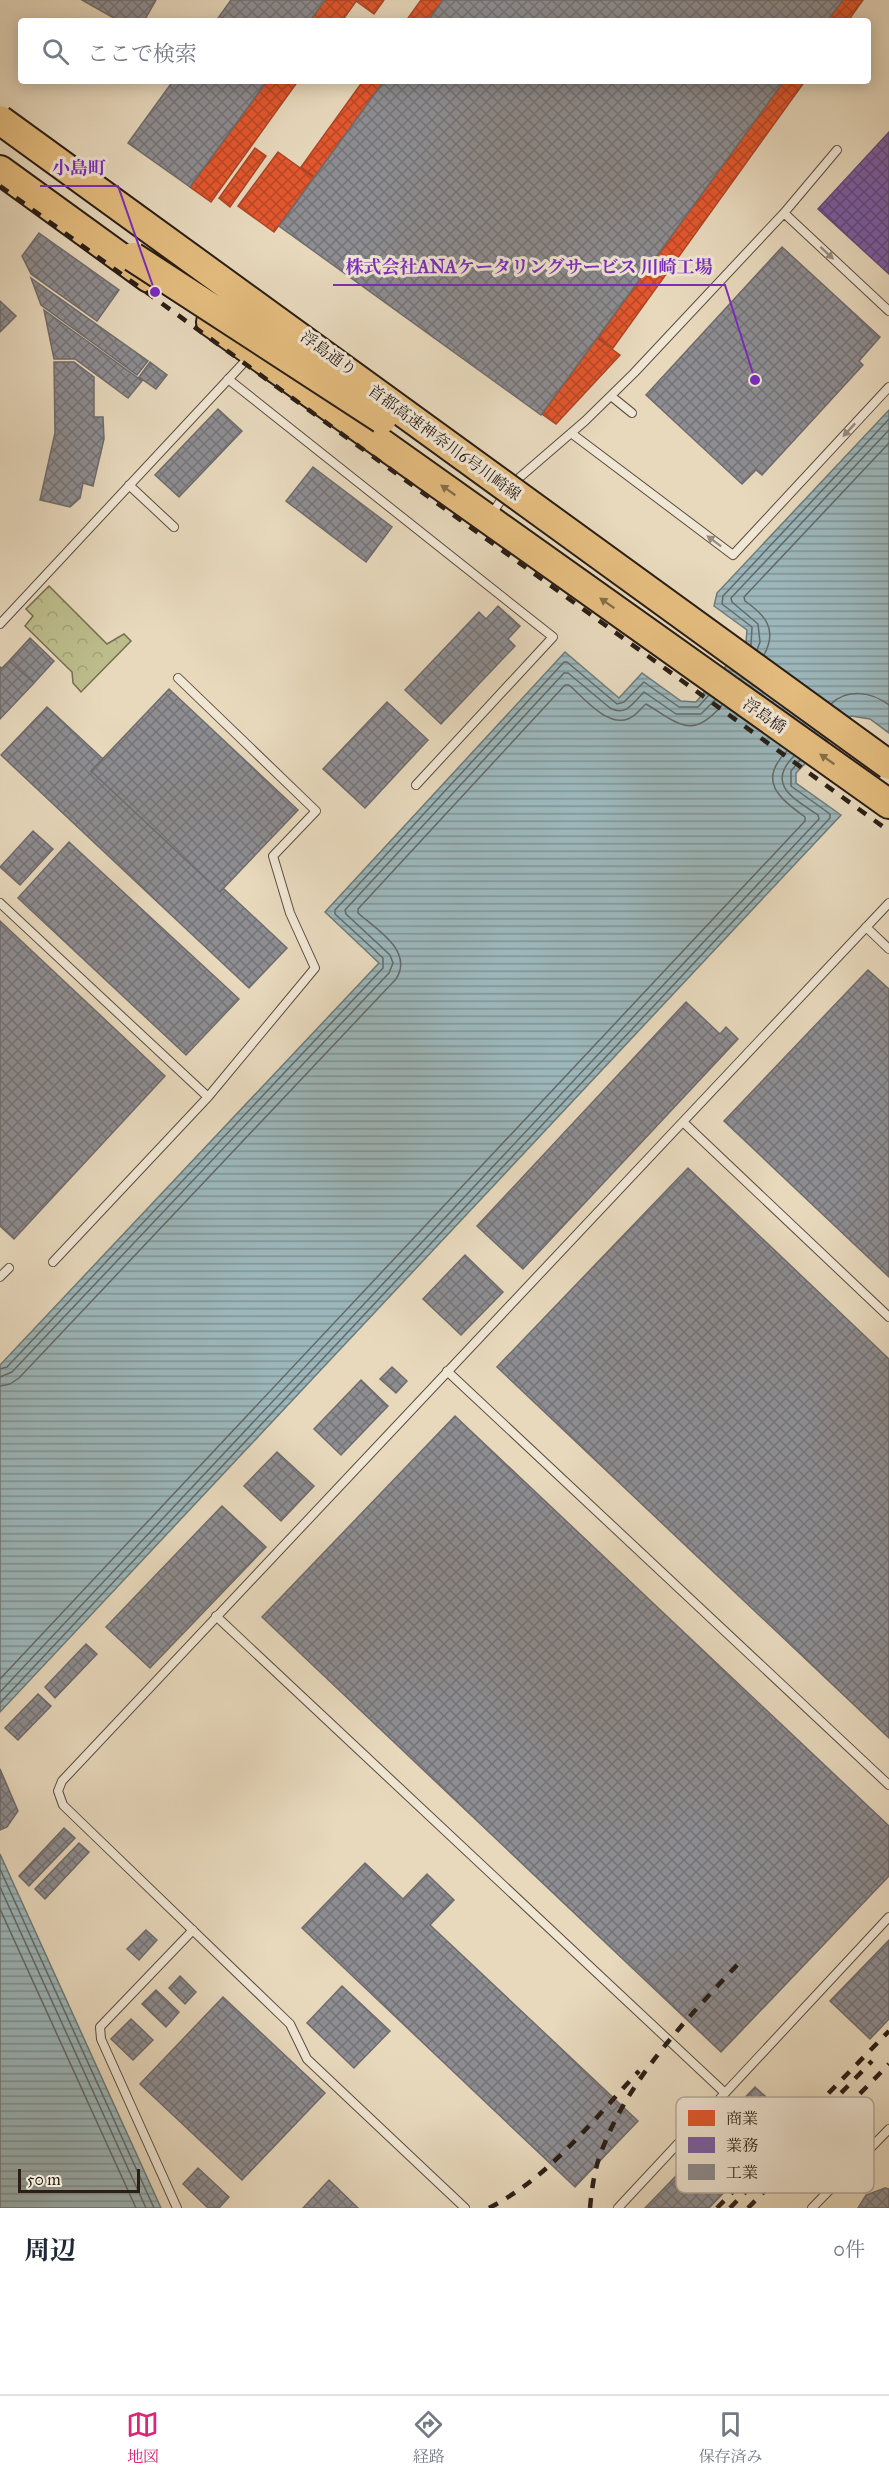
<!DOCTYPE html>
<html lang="ja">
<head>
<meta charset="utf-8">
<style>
	:root { --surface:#fff; --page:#f6f6f7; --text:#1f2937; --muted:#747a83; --line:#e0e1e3; --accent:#db2777 }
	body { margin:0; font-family:"IM FELL Great Primer","Noto Serif JP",serif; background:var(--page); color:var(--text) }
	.scale { position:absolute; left:18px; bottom:15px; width:122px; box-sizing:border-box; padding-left:6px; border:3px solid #2a1e16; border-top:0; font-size:16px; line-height:21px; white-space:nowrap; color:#2a1e16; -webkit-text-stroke:4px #f0e6d4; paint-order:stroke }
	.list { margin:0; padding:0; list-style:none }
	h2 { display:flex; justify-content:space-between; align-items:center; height:78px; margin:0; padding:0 24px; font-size:26px }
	h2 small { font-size:20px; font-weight:400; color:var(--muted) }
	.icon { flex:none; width:33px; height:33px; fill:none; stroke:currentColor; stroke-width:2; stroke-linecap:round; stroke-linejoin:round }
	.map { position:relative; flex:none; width:889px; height:2208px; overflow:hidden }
	.search { position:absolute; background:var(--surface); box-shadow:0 3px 15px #0003; left:18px; right:18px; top:18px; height:66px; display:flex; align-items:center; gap:15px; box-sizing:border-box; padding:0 21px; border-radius:6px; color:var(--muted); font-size:22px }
	.sheet { height:186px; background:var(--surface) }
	nav { display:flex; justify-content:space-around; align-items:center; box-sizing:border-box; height:84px; border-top:2px solid var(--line); background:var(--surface); font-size:16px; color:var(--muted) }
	nav a { display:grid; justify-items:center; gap:3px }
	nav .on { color:var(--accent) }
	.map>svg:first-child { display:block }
	.forest { fill:url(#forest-crowns); stroke:#746e51; stroke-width:1.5 }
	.water { fill:url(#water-rules); stroke:#6e7a79; stroke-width:1.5 }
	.shops { fill:url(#shops-cross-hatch); stroke:#ac4627; stroke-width:1.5 }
	.offices { fill:url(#offices-cross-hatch); stroke:#634b7c; stroke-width:1.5 }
	.industry { fill:url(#industry-cross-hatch); stroke:#6f6c6d; stroke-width:1.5 }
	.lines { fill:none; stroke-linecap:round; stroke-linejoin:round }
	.shore { stroke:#636a68; stroke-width:1.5 }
	.lane-casing { stroke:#5a4d40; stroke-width:10 }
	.highway-casing { stroke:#2a1e16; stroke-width:32 }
	.lane { stroke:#f0e6d4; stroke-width:8 }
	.highway { stroke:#e4bc7e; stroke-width:28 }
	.rail { stroke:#2a1e16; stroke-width:4.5; stroke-dasharray:10 10; stroke-linecap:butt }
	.highway-bridge-casing { stroke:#2a1e16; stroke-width:32; stroke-linecap:butt }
	.highway-bridge { stroke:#e4bc7e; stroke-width:28 }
	.oneway { fill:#978c7e }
	.oneway2 { fill:#876d4a }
	.labels { text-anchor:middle; stroke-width:6; stroke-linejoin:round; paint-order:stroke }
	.street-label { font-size:16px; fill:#2a1e16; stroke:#f0e6d4 }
	.key { fill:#f0e6d4; stroke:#b5aa9b; stroke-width:1.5 }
	.key-label { font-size:16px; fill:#2a1e16 }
	.leader { fill:none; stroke:#7b2cbf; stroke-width:2 }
	.callout-dot { fill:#7b2cbf; stroke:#f0e6d4; stroke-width:2 }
	.callout-label { font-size:18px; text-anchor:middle; font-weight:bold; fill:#7b2cbf; stroke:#f0e6d4; stroke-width:6; stroke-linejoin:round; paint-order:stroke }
</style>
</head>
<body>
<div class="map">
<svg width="889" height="2208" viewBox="0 0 889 2208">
	<defs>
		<pattern id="forest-crowns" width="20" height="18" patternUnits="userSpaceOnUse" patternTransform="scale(1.5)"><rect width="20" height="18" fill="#bdbd8c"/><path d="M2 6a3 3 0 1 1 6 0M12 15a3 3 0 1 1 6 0" fill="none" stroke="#a3a278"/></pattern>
		<pattern id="water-rules" width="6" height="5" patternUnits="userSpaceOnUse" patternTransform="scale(1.5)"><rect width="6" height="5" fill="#9cb7bb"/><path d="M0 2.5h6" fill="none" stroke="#7f9497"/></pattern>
		<pattern id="shops-cross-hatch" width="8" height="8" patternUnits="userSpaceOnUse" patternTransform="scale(1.5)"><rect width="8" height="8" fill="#e4572e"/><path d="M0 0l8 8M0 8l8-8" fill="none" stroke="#b94726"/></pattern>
		<pattern id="offices-cross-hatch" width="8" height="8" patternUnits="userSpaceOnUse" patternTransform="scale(1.5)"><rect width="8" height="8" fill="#7b5ea7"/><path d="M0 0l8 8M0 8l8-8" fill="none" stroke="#60497f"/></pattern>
		<pattern id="industry-cross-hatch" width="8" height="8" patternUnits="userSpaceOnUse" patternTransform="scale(1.5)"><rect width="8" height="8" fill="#8d8d92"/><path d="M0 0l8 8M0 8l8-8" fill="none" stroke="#737376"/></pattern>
	</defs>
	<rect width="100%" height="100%" fill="#e8d9bd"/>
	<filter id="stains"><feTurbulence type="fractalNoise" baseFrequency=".00333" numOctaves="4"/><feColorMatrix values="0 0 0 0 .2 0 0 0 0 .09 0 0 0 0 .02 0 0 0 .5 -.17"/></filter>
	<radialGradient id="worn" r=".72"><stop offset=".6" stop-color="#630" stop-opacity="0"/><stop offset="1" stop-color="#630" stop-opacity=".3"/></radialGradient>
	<path class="forest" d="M49,586L107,644L124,634L131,641L81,692L73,683L72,672L25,626L33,616L26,609Z"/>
	<path class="water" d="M889,410V733L870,719L851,716L796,773V783L841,815L0,1712V1365L379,963L325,912L565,652L619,698L642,673L681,701L696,702L746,642L747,630L714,606L717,593Z
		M0,1854L161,2208H0Z"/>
	<path class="shops" d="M325,0H357L342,21H310Z
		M357,0H384L374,14L356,1Z
		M421,0H443L428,21H406Z
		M843,0H863L848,21H827Z
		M267,81H298L211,202L190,187Z
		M363,81H384L315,177L301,167Z
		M784,81H805L613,348L598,337Z
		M255,148L266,156L230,207L219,198Z
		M278,152L314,178L274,232L238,206Z
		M597,338L620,355L556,424L542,414Z"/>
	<path class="offices" d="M889,132V274L818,209Z"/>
	<path class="industry" d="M82,0H156L144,21H119Z
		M231,0H325L310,21H216Z
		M443,0H843L827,21H428Z
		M173,81H267L190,187L128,143Z
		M384,81H784L541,415L279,226Z
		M39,233L119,290L97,321L31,274L22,256Z
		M782,247L880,337L859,361L863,365L762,475L756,470L742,484L646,395Z
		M31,278L148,361L137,375L41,305Z
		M0,301L16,316L0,332Z
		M44,310L142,381L128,398L75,359H54Z
		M54,362H74L94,377V417H103L104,439L93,486L83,483L80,498L70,507L40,500L55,433Z
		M150,362L167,375L156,389L139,377Z
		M218,409L242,431L179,497L155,475Z
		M313,467L392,527L366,562L286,501Z
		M498,606L520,626L508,639L515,646L441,724L405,690L479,612L486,619Z
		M30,638L54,661L34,683L9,661Z
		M9,661L34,683L0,719V667L2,668Z
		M169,689L298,810L220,892L91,771Z
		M387,702L428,740L365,808L323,769Z
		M47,707L103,759L91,771L220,892L223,888L287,948L249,988L1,755Z
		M33,831L53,849L20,885L0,867Z
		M69,842L239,999L186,1055L18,898Z
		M0,921L165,1076L14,1239L0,1226Z
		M868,970L889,989V1277L724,1121Z
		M686,1002L720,1034L726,1027L738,1039L523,1269L477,1226Z
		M688,1168L889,1359V1738L497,1367Z
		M465,1255L503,1292L461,1335L423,1299Z
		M392,1367L407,1381L396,1393L380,1379Z
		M361,1380L388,1406L341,1455L314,1429Z
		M455,1416L889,1826V1876L721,2052L262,1617Z
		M277,1452L314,1486L281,1521L244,1486Z
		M222,1506L266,1547L150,1668L106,1627Z
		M86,1644L97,1654L55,1698L45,1687Z
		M38,1694L51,1706L18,1740L5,1728Z
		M0,1769L18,1811L7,1827L0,1830Z
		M64,1828L75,1838L29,1886L19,1876Z
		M79,1843L89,1852L45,1899L35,1889Z
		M365,1863L403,1899L427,1874L454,1900L430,1925L638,2121L575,2187L302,1928Z
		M146,1930L157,1940L139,1960L127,1949Z
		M889,1940V2019L870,2039L830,2001Z
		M180,1976L196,1992L185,2004L169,1988Z
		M342,1986L390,2031L354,2068L307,2023Z
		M156,1990L179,2012L166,2027L142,2004Z
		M223,1997L325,2093L242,2180L140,2084Z
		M131,2019L153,2040L133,2060L111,2039Z
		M755,2087L788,2117L745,2162L713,2131Z
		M702,2149L735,2181L709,2208H645Z
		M198,2168L229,2197L219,2208H208L183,2184Z
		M329,2180L358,2208H303Z
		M885,2188L889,2189V2208H858L866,2195Z"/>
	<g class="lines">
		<path class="shore" d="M751,645L752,627L722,604L723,596L889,419
			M757,650L760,642L758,624L732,602L731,598L889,430
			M764,655C778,629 765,615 745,601L744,597L889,443
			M831,704C847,688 872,692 889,705
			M0,1369L7,1367L383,968V958L335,914V910L564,662H567L617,704L624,702L644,682L679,707H698L709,695
			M0,1377L12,1372L389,973L393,963L390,955L346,914L345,910L564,673H568L610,708C627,717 633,702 644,692L676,714H701L715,700
			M0,1386L10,1384L19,1378L396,979C414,951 376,929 358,913V909L565,685H569C583,697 607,727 628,719C636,716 640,709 646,704C678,723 692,741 722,705
			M0,1679L805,821V817C779,798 757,781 787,751
			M0,1692L819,819L818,815C795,799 765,785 794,756
			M0,1703L830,818V814L791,786V771L800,760
			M0,1869L154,2208
			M0,1887L146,2208
			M0,1909L136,2208"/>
		<g class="lane-casing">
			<path id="lane" d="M784,213L889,311
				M228,379L553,637L416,785
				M611,396L632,413
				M571,433L733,555L889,387
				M129,485L174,527
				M491,515L512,484L585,421L634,373L784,213L837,150
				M0,624L250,356
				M0,903L208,1097L315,968L290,913L273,856L316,811L178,678
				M866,927L889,949
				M683,1122L889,1317
				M53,1262L208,1097
				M0,1277L9,1268
				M447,1371L889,1785
				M216,1616L725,2093
				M177,2208L101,2039L100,2027L193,1930
				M465,2208L307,2059L290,2024L63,1805L58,1791L62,1781L889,903
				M618,2208L889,1917
				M812,2208L889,2129"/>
		</g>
		<g class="highway-casing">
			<path id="highway" d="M0,170L149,278
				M211,322L889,804"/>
		</g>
		<use href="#lane" class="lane"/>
		<use href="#highway" class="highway"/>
		<path class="rail" d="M0,186L889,831
			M489,2208C550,2177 593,2120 639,2071
			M590,2208C592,2187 595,2165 604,2145C632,2075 687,2019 738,1964
			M717,2208L889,2031
			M730,2208L872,2061
			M748,2208L889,2064"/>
		<g class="highway-bridge-casing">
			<path id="highway-bridge" d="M0,120L889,765
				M133,257L382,419"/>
		</g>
		<use href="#highway-bridge" class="highway-bridge"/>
	</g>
	<defs><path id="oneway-solid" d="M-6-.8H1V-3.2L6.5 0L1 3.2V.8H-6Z" transform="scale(1.5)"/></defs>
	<g class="oneway">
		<use href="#oneway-solid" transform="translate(827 253) rotate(43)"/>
		<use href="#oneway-solid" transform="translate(849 430) rotate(133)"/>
		<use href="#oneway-solid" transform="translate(714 541) rotate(-143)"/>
	</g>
	<g class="oneway2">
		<use href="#oneway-solid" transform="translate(448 490) rotate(-145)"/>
		<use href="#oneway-solid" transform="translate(607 603) rotate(-145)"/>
		<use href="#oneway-solid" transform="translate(827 759) rotate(-145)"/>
	</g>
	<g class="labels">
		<g class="street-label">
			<text transform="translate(329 353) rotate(36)" y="6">浮島通り</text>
			<text transform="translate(445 442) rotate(36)" y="6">首都高速神奈川6号川崎線</text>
			<text transform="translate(765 715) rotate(35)" y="6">浮島橋</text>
		</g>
	</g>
	<rect x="676" y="2097" width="198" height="96" rx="9" class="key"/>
	<rect x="688" y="2110" width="27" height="16" fill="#e4572e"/>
	<rect x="688" y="2137" width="27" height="16" fill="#7b5ea7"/>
	<rect x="688" y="2164" width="27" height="16" fill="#8d8d92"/>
	<g class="key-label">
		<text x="726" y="2124">商業</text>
		<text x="726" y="2151">業務</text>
		<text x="726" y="2178">工業</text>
	</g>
	<path class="leader" d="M155 292L118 186H40M755 380L725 285H333"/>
	<g class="callout-dot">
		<circle cx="155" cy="292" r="6"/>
		<circle cx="755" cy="380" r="6"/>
	</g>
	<g class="callout-label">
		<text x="79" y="174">小島町</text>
		<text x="529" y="273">株式会社ANAケータリングサービス 川崎工場</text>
	</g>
	<rect width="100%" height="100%" filter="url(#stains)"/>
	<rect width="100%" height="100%" fill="url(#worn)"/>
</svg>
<div class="scale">50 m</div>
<div class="search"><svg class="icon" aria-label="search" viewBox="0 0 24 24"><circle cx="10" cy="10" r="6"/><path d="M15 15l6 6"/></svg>ここで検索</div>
</div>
<section class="sheet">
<h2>周辺<small>0件</small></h2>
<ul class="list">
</ul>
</section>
<nav>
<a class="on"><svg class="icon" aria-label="map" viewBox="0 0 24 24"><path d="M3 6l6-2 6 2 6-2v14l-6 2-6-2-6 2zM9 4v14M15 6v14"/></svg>地図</a>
<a><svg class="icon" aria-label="directions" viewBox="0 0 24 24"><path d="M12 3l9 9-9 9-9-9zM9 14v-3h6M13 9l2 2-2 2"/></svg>経路</a>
<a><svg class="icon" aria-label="saved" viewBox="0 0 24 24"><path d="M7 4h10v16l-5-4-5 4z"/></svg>保存済み</a>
</nav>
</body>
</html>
